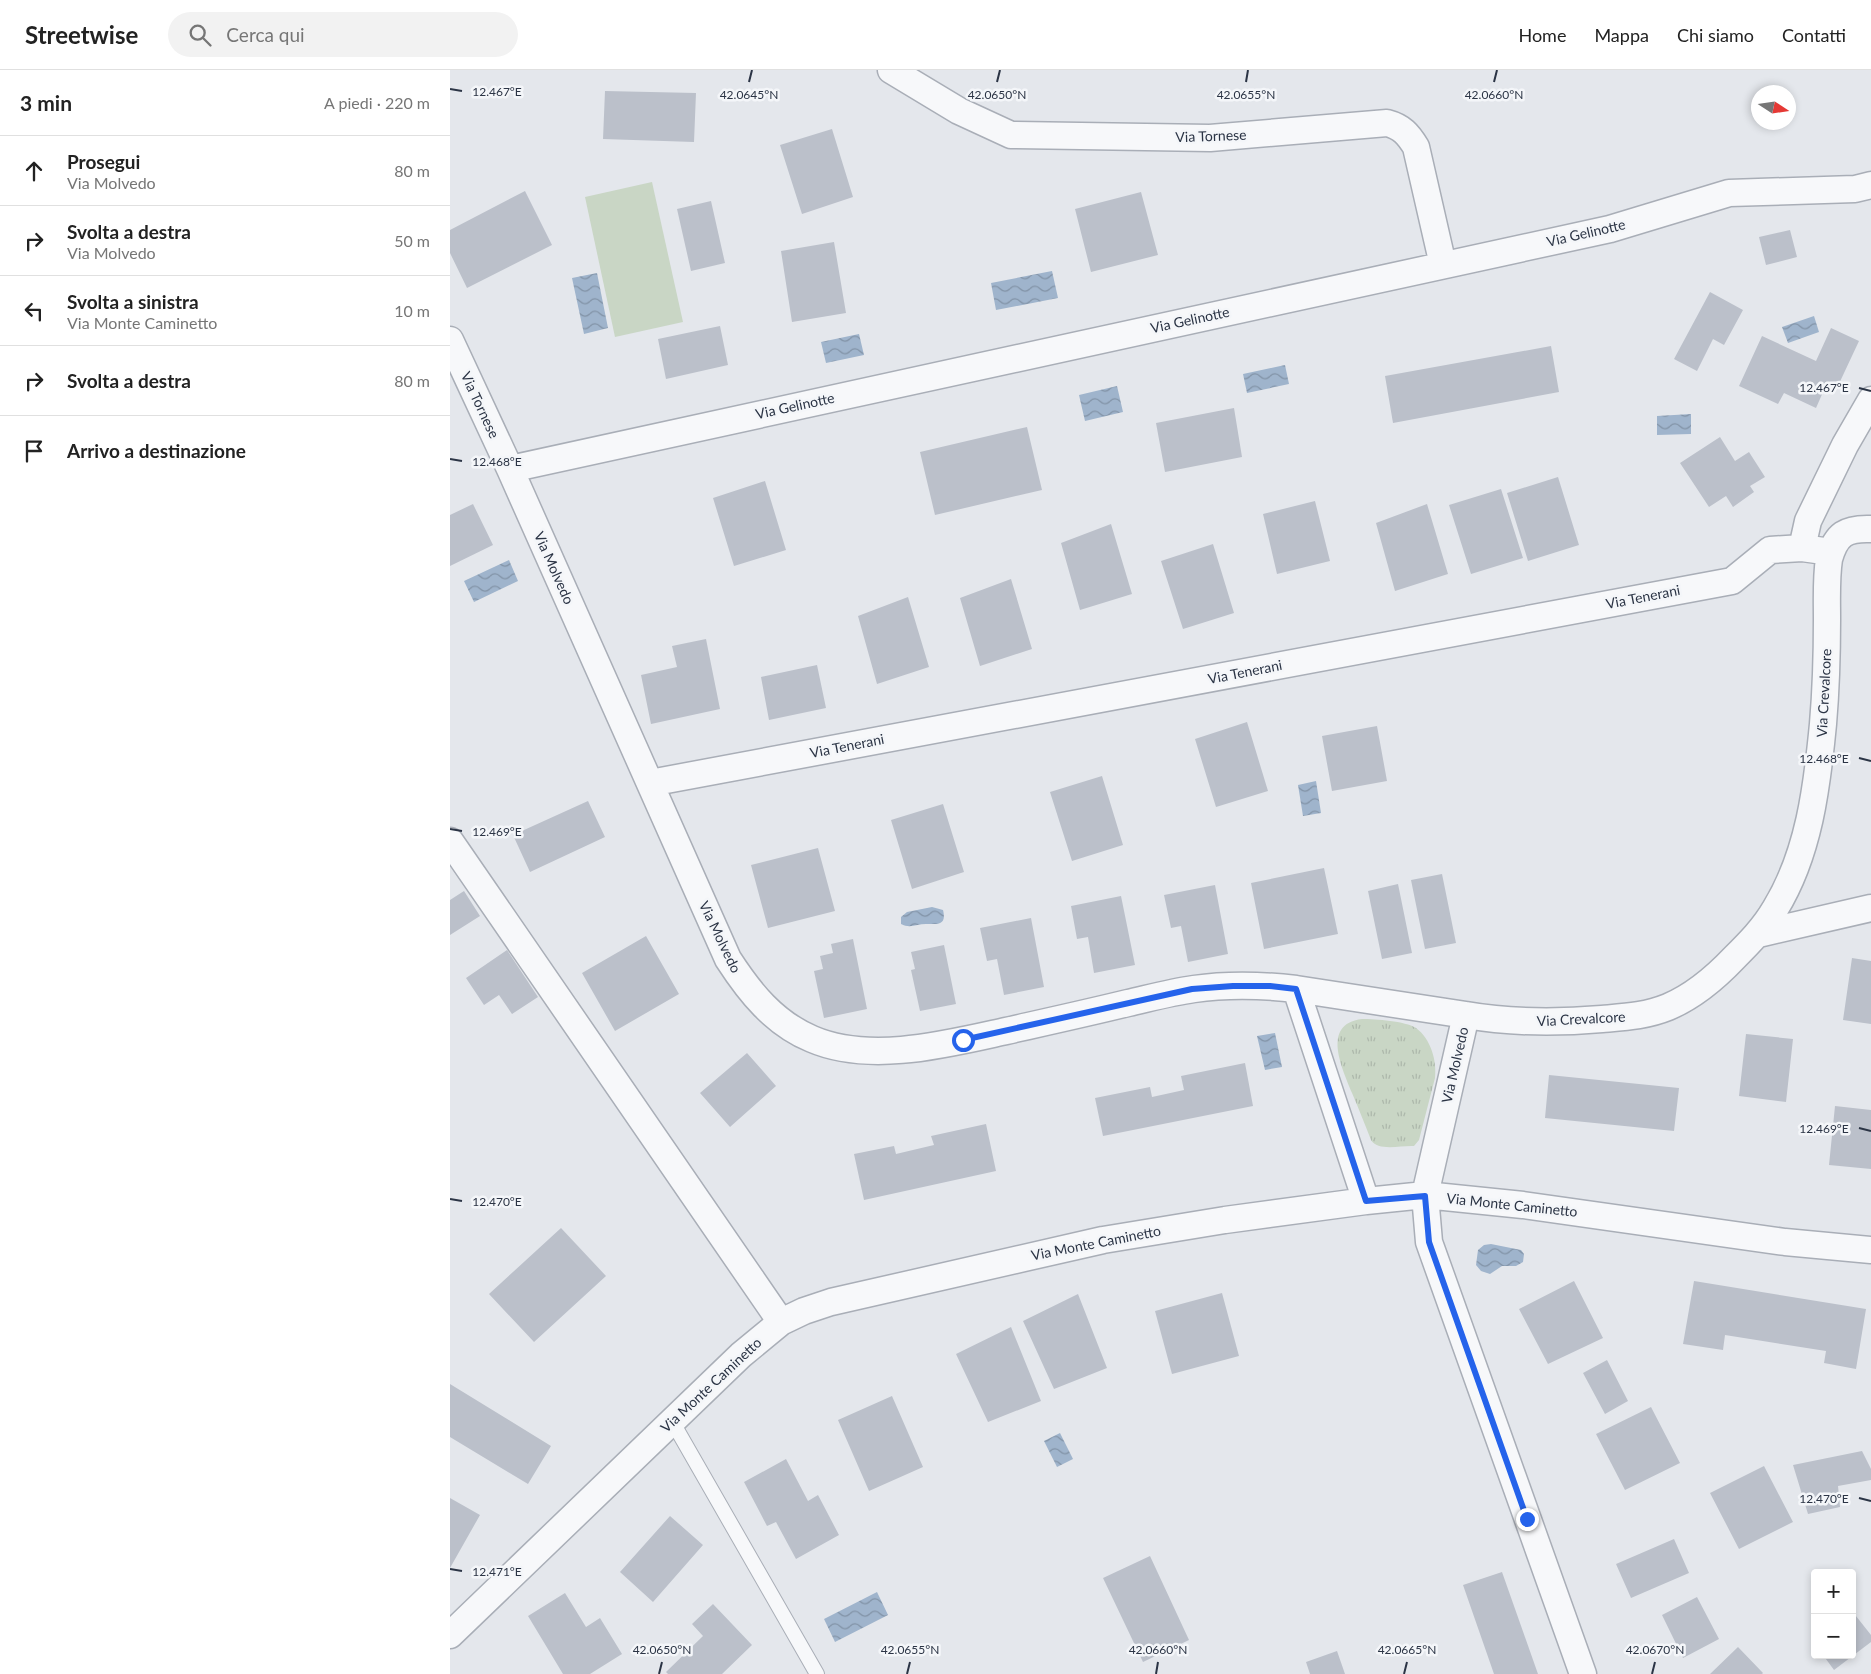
<!DOCTYPE html>
<html lang="it">
<head>
<meta charset="utf-8">
<style>
	:root { --surface:#fff; --page:#f2f2f2; --text:#222; --muted:#767676; --line:#e0e0e0 }
	body { margin:0; font-family:Lato,sans-serif; background:var(--page); color:var(--text) }
	.controls { position:absolute; right:15px; bottom:15px; display:grid; overflow:hidden; border-radius:5px; box-shadow:0 2px 8px #0003 }
	.controls button { width:45px; height:45px; display:grid; place-items:center; padding:0; border:0; border-bottom:1px solid var(--line); background:var(--surface); color:var(--text); font:25px sans-serif }
	.compass { position:absolute; left:1301px; top:15px; width:45px; height:45px; border-radius:50%; background:var(--surface); box-shadow:0 2px 8px #0003; rotate:102deg }
	.stop { position:absolute; width:15px; height:15px; margin:-11px; border:4px solid #2563eb; border-radius:50%; background:#fff }
	.stop.end { background:#2563eb; border-color:#fff; box-shadow:0 1px 5px #0008 }
	.list { margin:0; padding:0; list-style:none }
	h2 { display:flex; justify-content:space-between; align-items:center; height:65px; margin:0; padding:0 20px; font-size:21px }
	h2 small { font-size:16px; font-weight:400; color:var(--muted) }
	.list li { display:grid; grid-template-columns:32px 1fr auto; gap:15px; align-items:center; box-sizing:border-box; height:70px; padding:0 20px; border-top:1px solid var(--line) }
	.list b { display:block; font-size:19px; white-space:nowrap }
	.list p { margin:0; font-size:16px; white-space:nowrap; color:var(--muted) }
	.list em { font-size:16px; font-style:normal; color:var(--muted) }
	.icon { flex:none; width:28px; height:28px; fill:none; stroke:currentColor; stroke-width:2; stroke-linecap:round; stroke-linejoin:round }
	.map { position:relative; flex:none; width:1421px; height:1604px; overflow:hidden }
	header { display:flex; align-items:center; gap:30px; box-sizing:border-box; height:70px; padding:0 25px; background:var(--surface); border-bottom:1px solid var(--line) }
	header strong { font-size:24px }
	nav { display:flex; gap:28px; margin-inline-start:auto; font-size:18px }
	.search { width:350px; height:45px; background:var(--page); display:flex; align-items:center; gap:12px; box-sizing:border-box; padding:0 18px; border-radius:28px; color:var(--muted); font-size:19px }
	main { display:flex }
	aside { flex:1; background:var(--surface) }
	.map>svg:first-child { display:block }
	.grass { fill:url(#grass-tufts) }
	.garden { fill:#c9d6c5 }
	.water { fill:url(#water-waves) }
	.building { fill:#bbc0ca }
	.lines { fill:none; stroke-linecap:round; stroke-linejoin:round }
	.service-casing { stroke:#a9aeb7; stroke-width:16 }
	.minor-casing { stroke:#a9aeb7; stroke-width:29 }
	.service { stroke:#f7f8fa; stroke-width:14 }
	.minor { stroke:#f7f8fa; stroke-width:26 }
	.route { stroke:#2563eb; stroke-width:6 }
	.ticks { fill:none; stroke:#2b3445; stroke-width:2 }
	.labels { text-anchor:middle; stroke-width:5; stroke-linejoin:round; paint-order:stroke }
	.street-label { font-size:14px; fill:#2b3445; stroke:#f4f6f9 }
	.ticks-label { font-size:12px; text-anchor:middle; fill:#2b3445; stroke:#f4f6f9; stroke-width:5; stroke-linejoin:round; paint-order:stroke }
</style>
</head>
<body>
<header>
<strong>Streetwise</strong>
<div class="search"><svg class="icon" aria-label="search" viewBox="0 0 24 24"><circle cx="10" cy="10" r="6"/><path d="M15 15l6 6"/></svg>Cerca qui</div>
<nav><a>Home</a><a>Mappa</a><a>Chi siamo</a><a>Contatti</a></nav>
</header>
<main>
<aside>
<h2>3 min<small>A piedi · 220 m</small></h2>
<ul class="list">
<li><svg class="icon" aria-label="ahead" viewBox="0 0 24 24"><path d="M12 20V5M6 11l6-6 6 6"/></svg><div><b>Prosegui</b><p>Via Molvedo</p></div><em>80 m</em></li>
<li><svg class="icon" aria-label="right" viewBox="0 0 24 24"><path d="M7 20v-9h11M14 6l5 5-5 5"/></svg><div><b>Svolta a destra</b><p>Via Molvedo</p></div><em>50 m</em></li>
<li><svg class="icon" aria-label="left" viewBox="0 0 24 24"><path d="M17 20v-9H6M10 6l-5 5 5 5"/></svg><div><b>Svolta a sinistra</b><p>Via Monte Caminetto</p></div><em>10 m</em></li>
<li><svg class="icon" aria-label="right" viewBox="0 0 24 24"><path d="M7 20v-9h11M14 6l5 5-5 5"/></svg><div><b>Svolta a destra</b></div><em>80 m</em></li>
<li><svg class="icon" aria-label="arrive" viewBox="0 0 24 24"><path d="M6 21V4h12l-3 4 3 4H6"/></svg><div><b>Arrivo a destinazione</b></div></li>
</ul>
</aside>
<div class="map">
<svg width="1421" height="1604" viewBox="0 0 1421 1604">
	<defs>
		<pattern id="grass-tufts" width="24" height="20" patternUnits="userSpaceOnUse" patternTransform="scale(1.25)"><rect width="24" height="20" fill="#c9d6c5"/><path d="M3 7l-1-3M5 7V3M7 7l1-3M15 17l-1-3M17 17v-4M19 17l1-3" fill="none" stroke="#adb8ab"/></pattern>
		<pattern id="water-waves" width="16" height="10" patternUnits="userSpaceOnUse" patternTransform="scale(1.25)"><rect width="16" height="10" fill="#9fb4cc"/><path d="M0 5q4-4 8 0t8 0" fill="none" stroke="#8293a7"/></pattern>
	</defs>
	<rect width="100%" height="100%" fill="#e4e7ec"/>
	<path class="grass" d="M912,949C926,949 955,951 966,958C981,969 987,991 985,1008L969,1070L964,1076C952,1075 928,1082 921,1070C915,1055 909,1039 902,1023C893,1000 870,954 912,949Z"/>
	<path class="garden" d="M202,112L233,252L165,267L135,127Z"/>
	<path class="water" d="M602,201L608,228L546,240L541,213Z
		M147,203L158,258L134,264L122,208Z
		M1364,246L1369,262L1338,273L1332,257Z
		M409,264L414,285L376,293L371,272Z
		M835,295L839,314L797,323L793,304Z
		M667,316L673,342L635,351L629,325Z
		M1241,344V364L1207,365V346Z
		M59,490L68,511L24,532L14,511Z
		M866,711L871,743L853,746L848,715Z
		M482,837L493,840C497,856 487,854 476,854C467,854 460,859 451,854V847L457,842Z
		M825,963L832,997L815,1000L807,966Z
		M1041,1174L1071,1180L1074,1184L1073,1192L1066,1196H1052L1040,1204L1031,1201L1026,1195L1028,1180L1034,1175Z
		M610,1363L623,1389L607,1397L594,1371Z
		M427,1522L438,1545L385,1572L374,1549Z"/>
	<path class="building" d="M155,21L246,23L244,72L153,69Z
		M382,59L403,127L352,144L330,75Z
		M75,121L102,175L17,218L0,183V160Z
		M691,122L708,185L641,202L625,139Z
		M261,131L275,193L241,201L227,139Z
		M1340,160L1347,187L1316,195L1309,167Z
		M384,172L396,243L342,252L331,181Z
		M1260,222L1293,240L1274,275L1263,269L1247,301L1224,289Z
		M270,256L278,295L216,309L208,269Z
		M1381,258L1409,271L1387,318L1377,313L1366,338L1334,323L1328,334L1289,316L1312,266L1366,291Z
		M1101,276L1109,322L943,353L935,306Z
		M784,338L792,387L715,402L706,353Z
		M577,357L592,420L485,445L470,382Z
		M1270,367L1285,391L1299,382L1315,407L1300,416L1304,422L1283,437L1276,426L1259,437L1230,393Z
		M1108,407L1129,475L1078,491L1057,423Z
		M315,411L336,480L284,496L263,428Z
		M1051,419L1073,488L1021,504L999,435Z
		M865,431L880,491L827,504L813,444Z
		M23,434L43,475L0,496V445Z
		M977,434L998,504L945,521L926,453Z
		M661,454L682,524L630,540L611,473Z
		M763,474L784,543L733,559L711,491Z
		M561,509L582,579L530,596L510,528Z
		M458,527L479,597L427,614L408,546Z
		M256,569L270,639L201,654L191,605L227,597L222,576Z
		M367,595L376,638L319,650L311,607Z
		M797,652L818,721L766,737L745,669Z
		M927,656L937,711L882,721L872,666Z
		M652,706L673,775L622,791L600,722Z
		M138,731L155,767L80,802L63,765Z
		M493,734L514,802L462,819L441,750Z
		M368,778L385,841L318,858L301,795Z
		M874,798L888,864L814,879L801,813Z
		M992,804L1006,873L975,879L961,810Z
		M948,814L962,883L932,889L918,821Z
		M765,815L778,884L738,892L731,856L721,858L714,825Z
		M14,821L30,846L0,865V830Z
		M671,826L685,895L644,903L638,867L627,869L621,836Z
		M581,848L594,917L554,925L547,889L537,891L530,858Z
		M196,866L229,924L165,961L132,903Z
		M403,869L417,939L374,948L364,901L373,899L370,886L383,883L381,874Z
		M494,875L506,934L470,941L461,900L465,899L461,882Z
		M57,880L88,927L62,944L49,925L34,935L16,908Z
		M1402,888L1421,891V954L1393,950Z
		M1296,964L1343,969L1336,1032L1289,1026Z
		M297,983L326,1016L280,1057L250,1023Z
		M795,993L803,1036L653,1066L645,1028L700,1017L702,1027L734,1020L731,1006Z
		M1099,1005L1229,1018L1224,1061L1095,1048Z
		M1385,1036L1421,1040V1099L1379,1095Z
		M536,1054L546,1101L414,1130L404,1084L444,1076L446,1084L484,1075L481,1066Z
		M111,1158L156,1206L84,1272L39,1224Z
		M1124,1211L1153,1268L1098,1294L1069,1239Z
		M1244,1211L1416,1239L1406,1299L1374,1293L1376,1281L1275,1265L1273,1280L1233,1274Z
		M772,1223L789,1286L722,1304L705,1241Z
		M628,1224L657,1298L604,1319L573,1251Z
		M561,1257L591,1331L538,1352L506,1284Z
		M1157,1290L1178,1331L1155,1344L1133,1303Z
		M0,1314L101,1376L78,1414L0,1367Z
		M442,1326L473,1397L419,1421L388,1350Z
		M1201,1337L1230,1393L1175,1420L1146,1364Z
		M1412,1381L1421,1399V1410L1388,1416L1390,1437L1358,1444L1343,1395Z
		M336,1389L358,1431L368,1425L389,1465L346,1489L326,1452L317,1456L294,1412Z
		M1314,1396L1343,1452L1289,1479L1260,1423Z
		M0,1428L30,1445L0,1498Z
		M220,1446L253,1475L203,1532L170,1502Z
		M1224,1469L1239,1503L1181,1528L1166,1494Z
		M700,1486L739,1570L693,1592L653,1508Z
		M1052,1502L1088,1604H1044L1013,1515Z
		M115,1523L136,1557L150,1548L172,1584L140,1604H113L78,1546Z
		M1247,1527L1269,1569L1233,1588L1212,1545Z
		M263,1534L302,1575L272,1604H218L216,1602L253,1566L242,1554Z
		M1402,1541L1421,1565V1572L1384,1600L1373,1585H1402Z
		M1288,1577L1313,1603L1312,1604H1260Z
		M887,1581L895,1604H860L856,1592Z"/>
	<g class="lines">
		<g class="service-casing">
			<path id="service" d="M222,1351L367,1604"/>
		</g>
		<g class="minor-casing">
			<path id="minor" d="M441,0L509,41L561,65L760,68L937,53C952,57 958,64 966,77L993,195
				M0,270L60,399L278,889C300,923 324,953 362,969C420,994 497,974 556,961C596,952 637,943 678,933C700,928 722,922 744,919C778,914 812,915 846,919L1016,945L975,1125L979,1172L1133,1604
				M60,399L1160,159L1279,123L1405,119L1421,115
				M1352,478L1358,451L1395,375L1421,330
				M200,713L1282,511L1320,480L1352,478L1381,482
				M0,771L331,1252
				M1308,864L1421,838
				M846,919L916,1131
				M1016,945C1062,953 1106,953 1152,949C1175,947 1196,946 1218,937C1244,926 1265,908 1284,888C1299,873 1314,858 1325,839C1359,784 1367,717 1373,654C1376,619 1377,584 1377,549C1377,529 1376,508 1379,489C1386,464 1396,458 1421,459
				M0,1565L291,1285L331,1252L354,1241L381,1232L653,1170L775,1150L916,1131L975,1125L1073,1135L1335,1172L1421,1180"/>
		</g>
		<use href="#service" class="service"/>
		<use href="#minor" class="minor"/>
	</g>
	<g class="lines">
		<path class="route" d="M513,970L742,919L783,916H820L846,919L916,1131L975,1126L979,1172L1077,1449"/>
	</g>
	<path class="ticks" d="M299,12L302,0M547,12L550,0M796,12L798,0M1044,12L1047,0M0,19L12,21M1409,318L1421,321M0,389L12,391M1409,688L1421,691M0,759L12,761M1409,1058L1421,1061M0,1129L12,1131M1409,1428L1421,1431M0,1499L12,1501M209,1604L212,1592M457,1604L460,1592M706,1604L708,1592M954,1604L957,1592M1202,1604L1205,1592"/>
	<g class="labels">
		<g class="street-label">
			<text transform="translate(761 66) rotate(-2)" y="5">Via Tornese</text>
			<text transform="translate(1136 163) rotate(-13)" y="5">Via Gelinotte</text>
			<text transform="translate(740 250) rotate(-12)" y="5">Via Gelinotte</text>
			<text transform="translate(30 335) rotate(65)" y="5">Via Tornese</text>
			<text transform="translate(345 336) rotate(-12)" y="5">Via Gelinotte</text>
			<text transform="translate(104 498) rotate(66)" y="5">Via Molvedo</text>
			<text transform="translate(1193 527) rotate(-11)" y="5">Via Tenerani</text>
			<text transform="translate(795 602) rotate(-11)" y="5">Via Tenerani</text>
			<text transform="translate(1374 623) rotate(-87)" y="5">Via Crevalcore</text>
			<text transform="translate(397 676) rotate(-11)" y="5">Via Tenerani</text>
			<text transform="translate(270 867) rotate(64)" y="5">Via Molvedo</text>
			<text transform="translate(1131 949) rotate(-3)" y="5">Via Crevalcore</text>
			<text transform="translate(1005 995) rotate(-77)" y="5">Via Molvedo</text>
			<text transform="translate(1062 1135) rotate(6)" y="5">Via Monte Caminetto</text>
			<text transform="translate(646 1173) rotate(-11)" y="5">Via Monte Caminetto</text>
			<text transform="translate(261 1315) rotate(-43)" y="5">Via Monte Caminetto</text>
		</g>
	</g>
	<g class="ticks-label">
		<text x="47" y="26">12.467°E</text>
		<text x="299" y="29">42.0645°N</text>
		<text x="547" y="29">42.0650°N</text>
		<text x="796" y="29">42.0655°N</text>
		<text x="1044" y="29">42.0660°N</text>
		<text x="1374" y="322">12.467°E</text>
		<text x="47" y="396">12.468°E</text>
		<text x="1374" y="693">12.468°E</text>
		<text x="47" y="766">12.469°E</text>
		<text x="1374" y="1063">12.469°E</text>
		<text x="47" y="1136">12.470°E</text>
		<text x="1374" y="1433">12.470°E</text>
		<text x="47" y="1506">12.471°E</text>
		<text x="212" y="1584">42.0650°N</text>
		<text x="460" y="1584">42.0655°N</text>
		<text x="708" y="1584">42.0660°N</text>
		<text x="957" y="1584">42.0665°N</text>
		<text x="1205" y="1584">42.0670°N</text>
	</g>
</svg>
<div class="controls">
<button>+</button>
<button>−</button>
</div>
<svg class="compass" viewBox="-18 -18 36 36"><path d="M0-13l5 13h-10z" fill="#e53935"/><path d="M0 13l5-13h-10z" fill="#767676"/></svg>
<div class="stop" style="left:513px;top:970px"></div>
<div class="stop end" style="left:1077px;top:1449px"></div>
</div>
</main>
</body>
</html>
